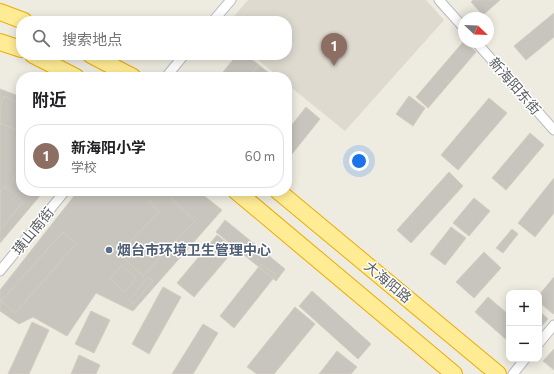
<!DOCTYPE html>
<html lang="zh">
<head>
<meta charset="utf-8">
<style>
	:root { --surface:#fff; --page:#f6f6f6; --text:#202124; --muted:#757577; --line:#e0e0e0; --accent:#111827 }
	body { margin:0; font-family:Commissioner,"Noto Sans SC",sans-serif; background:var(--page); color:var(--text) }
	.controls { position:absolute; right:12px; bottom:12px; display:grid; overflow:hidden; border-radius:8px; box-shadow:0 2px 10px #0003 }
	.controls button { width:36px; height:36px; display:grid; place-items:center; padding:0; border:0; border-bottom:1px solid var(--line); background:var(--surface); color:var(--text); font:20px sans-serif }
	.compass { position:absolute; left:458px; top:12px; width:36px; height:36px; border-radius:50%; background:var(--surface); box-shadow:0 2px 10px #0003; rotate:113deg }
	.you { position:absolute; left:359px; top:161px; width:14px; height:14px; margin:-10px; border:3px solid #fff; border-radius:50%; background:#1a73e8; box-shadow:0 0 0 6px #1a73e833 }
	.badge { display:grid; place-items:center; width:26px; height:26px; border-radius:50%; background:var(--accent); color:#fff; font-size:13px; font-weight:700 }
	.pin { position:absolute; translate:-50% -33px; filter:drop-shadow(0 1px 2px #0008) }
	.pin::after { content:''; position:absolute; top:21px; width:14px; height:12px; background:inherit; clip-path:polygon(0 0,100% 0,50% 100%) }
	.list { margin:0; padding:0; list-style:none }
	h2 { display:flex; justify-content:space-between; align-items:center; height:52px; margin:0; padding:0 16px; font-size:17px }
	h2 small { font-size:13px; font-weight:400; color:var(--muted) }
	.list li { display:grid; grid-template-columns:26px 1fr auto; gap:12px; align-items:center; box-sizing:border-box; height:64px; margin:0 8px 8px; padding:0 8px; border:1px solid var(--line); border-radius:16px }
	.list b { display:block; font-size:15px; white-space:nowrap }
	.list p { margin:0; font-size:13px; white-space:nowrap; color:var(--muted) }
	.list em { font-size:13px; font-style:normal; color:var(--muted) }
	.icon { flex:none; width:22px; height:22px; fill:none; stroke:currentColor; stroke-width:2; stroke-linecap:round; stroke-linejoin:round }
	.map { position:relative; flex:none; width:554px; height:374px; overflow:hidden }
	.search { position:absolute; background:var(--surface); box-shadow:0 2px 10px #0003; left:16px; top:16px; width:276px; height:44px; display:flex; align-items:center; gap:10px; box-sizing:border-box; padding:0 14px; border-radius:16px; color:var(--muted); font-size:15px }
	.panel { position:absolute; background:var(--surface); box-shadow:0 2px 10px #0003; left:16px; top:72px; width:276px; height:124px; border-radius:16px }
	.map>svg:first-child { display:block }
	.education { fill:#dedad0 }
	.building { fill:#c8c5be; stroke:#d2cdbf }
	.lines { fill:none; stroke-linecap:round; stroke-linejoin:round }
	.minor-casing { stroke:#b9bbc1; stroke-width:11 }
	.trunk-casing { stroke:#eeac00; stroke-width:18 }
	.minor { stroke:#fff; stroke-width:9 }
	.trunk { stroke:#ffec95; stroke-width:16 }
	.service-dot { fill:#5c6f8a; stroke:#fff; stroke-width:1.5 }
	.labels { text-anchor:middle; stroke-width:3; stroke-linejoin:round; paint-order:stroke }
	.street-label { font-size:14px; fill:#5a5d63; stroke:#fff }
	.service-label { font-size:14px; font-weight:bold; fill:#4e5e75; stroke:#fff; text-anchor:start }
</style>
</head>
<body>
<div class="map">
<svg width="554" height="374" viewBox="0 0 554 374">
	<rect width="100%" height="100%" fill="#eeebe1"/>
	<path class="education" d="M248,0H426L444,20L345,131L287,84V77H279L252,55H287V21H230Z"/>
	<path class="building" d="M473,0H500L483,15L471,2Z
		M554,13V37L526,60L514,46Z
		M464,41L476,52L428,108L416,97Z
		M237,55H246L259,65L249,77H219Z
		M258,65H259L274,77H248Z
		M0,89L21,97V191H44L0,243Z
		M4,96L21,104V132L0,123V108Z
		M409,96L425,108L413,126L396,114Z
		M489,98L507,113L458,170L441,155Z
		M306,107L320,119L288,159H287V131Z
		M530,133L544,145L506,190L492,178Z
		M21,168V185L12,178Z
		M449,172L463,186L411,243L397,230Z
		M554,178V213L535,237L518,223Z
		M5,186L23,202L0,230V192Z
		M78,191H198L222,210L133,311L96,293L67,336L33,317L19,324L0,311V290Z
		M159,191H164L195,221L143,276L119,253L159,212L149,202Z
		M474,198L490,211L469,236L453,223Z
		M225,220L285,269L276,281L216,232Z
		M451,227L466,238L445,265L430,254Z
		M512,229L518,234L503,253L496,248Z
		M63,232L76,244L15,313L1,301Z
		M217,235L235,249L194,297L177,283Z
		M484,252L501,268L474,298L456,282Z
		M261,264L276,275L234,328L220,316Z
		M122,265L136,278L125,292L110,279Z
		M148,277L153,281L133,304L129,300Z
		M554,277V312L553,314L539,302V295Z
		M163,287L181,297L149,354L132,344Z
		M312,291L371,344L358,359L299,306Z
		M488,297L509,315V342L475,312Z
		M295,307L315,324L274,374H257L247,367Z
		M91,311L110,320L94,353L75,344Z
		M539,311L548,319L539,329Z
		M32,322L49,330L29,374H8Z
		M203,324L218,333L193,374H172Z
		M554,349V370L543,361Z
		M337,351L357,367L351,374H319Z
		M79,355L100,365L96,374H71Z"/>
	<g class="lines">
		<g class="minor-casing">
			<path id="minor" d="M439,0L464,28
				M213,21L231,0
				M476,42L554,130
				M166,77L184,55
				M0,271L65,191
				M539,343L554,325
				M513,374L525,359"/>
		</g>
		<g class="trunk-casing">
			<path id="trunk" d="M0,12L24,21
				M0,42L21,49
				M33,55L76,77
				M91,55L133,77
				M236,191L454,374
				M278,191L498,374"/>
		</g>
		<use href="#minor" class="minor"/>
		<use href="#trunk" class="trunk"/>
	</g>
	<circle class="service-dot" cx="109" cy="250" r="4"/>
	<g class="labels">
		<g class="street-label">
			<text transform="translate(515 86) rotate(49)" y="5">新海阳东街</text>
			<text transform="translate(33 231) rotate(-51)" y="5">璜山南街</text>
			<text transform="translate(388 282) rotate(40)" y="5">大海阳路</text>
		</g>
		<g class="service-label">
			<text x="117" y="255">烟台市环境卫生管理中心</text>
		</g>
	</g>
</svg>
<div class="controls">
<button>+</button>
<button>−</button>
</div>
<svg class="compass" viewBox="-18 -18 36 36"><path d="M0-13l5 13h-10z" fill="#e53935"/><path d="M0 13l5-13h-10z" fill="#757577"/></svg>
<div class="you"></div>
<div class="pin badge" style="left:334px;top:66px;background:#8d6e63">1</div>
<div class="search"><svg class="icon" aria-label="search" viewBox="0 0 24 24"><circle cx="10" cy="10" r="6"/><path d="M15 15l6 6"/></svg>搜索地点</div>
<section class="panel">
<h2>附近<small></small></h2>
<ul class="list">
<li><span class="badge" style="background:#8d6e63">1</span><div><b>新海阳小学</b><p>学校</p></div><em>60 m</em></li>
</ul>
</section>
</div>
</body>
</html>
